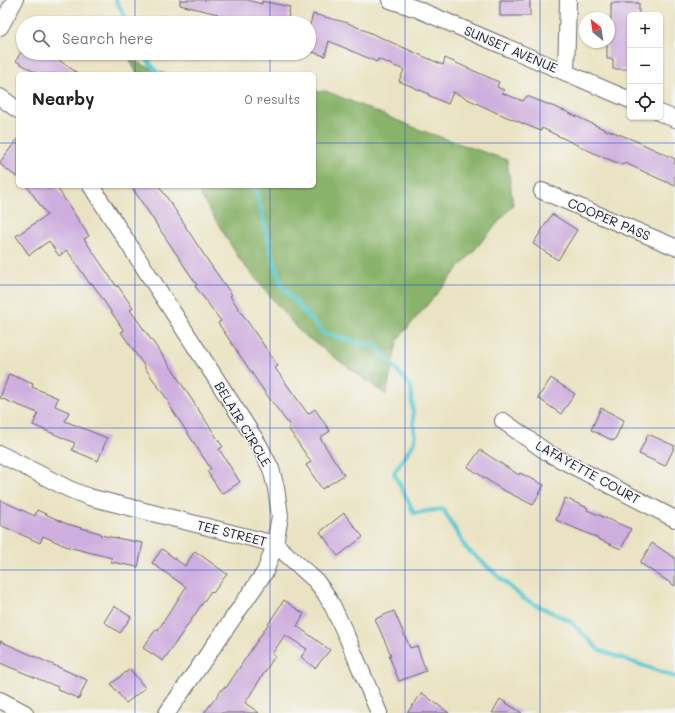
<!DOCTYPE html>
<html lang="en">
<head>
<meta charset="utf-8">
<style>
	:root { --surface:#fff; --page:#f6f6f6; --text:#202124; --muted:#757577; --line:#e0e0e0 }
	body { margin:0; font-family:Mali,sans-serif; background:var(--page); color:var(--text) }
	.controls { position:absolute; right:12px; top:12px; display:grid; overflow:hidden; border-radius:6px; box-shadow:0 1px 3px #0004 }
	.controls button { width:36px; height:36px; display:grid; place-items:center; padding:0; border:0; border-bottom:1px solid var(--line); background:var(--surface); color:var(--text); font:20px sans-serif }
	.compass { position:absolute; left:579px; top:12px; width:36px; height:36px; border-radius:50%; background:var(--surface); box-shadow:0 1px 3px #0004; rotate:330deg }
	.list { margin:0; padding:0; list-style:none }
	h2 { display:flex; justify-content:space-between; align-items:center; height:52px; margin:0; padding:0 16px; font-size:17px }
	h2 small { font-size:13px; font-weight:400; color:var(--muted) }
	.icon { flex:none; width:22px; height:22px; fill:none; stroke:currentColor; stroke-width:2; stroke-linecap:round; stroke-linejoin:round }
	.map { position:relative; flex:none; width:675px; height:713px; overflow:hidden }
	.search { position:absolute; background:var(--surface); box-shadow:0 1px 3px #0004; left:16px; top:16px; width:300px; height:44px; display:flex; align-items:center; gap:10px; box-sizing:border-box; padding:0 14px; border-radius:22px; color:var(--muted); font-size:15px }
	.panel { position:absolute; background:var(--surface); box-shadow:0 1px 3px #0004; left:16px; top:72px; width:300px; height:116px; border-radius:6px }
	.map>svg:first-child { display:block }
	.forest { fill:#89b36a; stroke:#566a52 }
	.lines { fill:none; stroke-linecap:round; stroke-linejoin:round }
	.stream { stroke:#5ccad0; stroke-width:4.5 }
	.building { fill:#ceaede }
	.street-casing { stroke:#68666b; stroke-width:18 }
	.street { stroke:#fff; stroke-width:16 }
	.grid { fill:none; stroke:#1d4ed8; stroke-width:1; stroke-opacity:0.55 }
	.labels { text-anchor:middle; stroke-width:3; stroke-linejoin:round; paint-order:stroke }
	.street-label { font-size:13px; fill:#22223b; stroke:#f6f6f2 }
</style>
</head>
<body>
<div class="map">
<svg width="675" height="713" viewBox="0 0 675 713">
	<rect width="100%" height="100%" fill="#f6f6f2"/>
	<filter id="ink" filterUnits="userSpaceOnUse"><feTurbulence type="fractalNoise" baseFrequency=".025" numOctaves="2"/><feDisplacementMap in="SourceGraphic" scale="8" xChannelSelector="R" yChannelSelector="G"/><feConvolveMatrix kernelMatrix="1 2 1 2 8 2 1 2 1" color-interpolation-filters="sRGB"/></filter>
	<filter id="wash" filterUnits="userSpaceOnUse"><feTurbulence type="fractalNoise" baseFrequency=".012" numOctaves="4" result="noise"/><feDisplacementMap in="SourceGraphic" scale="16" xChannelSelector="R" yChannelSelector="G"/><feGaussianBlur stdDeviation="0.9" result="paint"/><feColorMatrix in="noise" values="0 0 0 0 0 0 0 0 0 0 0 0 0 0 0 0 0 1.4 0 .05"/><feComposite in="paint" operator="in"/></filter>
	<g filter="url(#wash)">
		<rect width="100%" height="100%" fill="#eae3c3"/>
		<path class="forest" d="M130,60L166,74H137Z
			M326,91L423,131L507,160L513,205L398,339L386,395L300,332L240,260L195,186H314V92Z"/>
		<g class="lines">
			<path class="stream" d="M116,0L128,23
				M144,53L151,65L159,74
				M255,186L270,247L281,285L323,333L377,347L411,387L415,441L394,473L414,513L443,509L466,548L524,599L570,621L599,650L675,677"/>
		</g>
		<g id="blocks">
			<path class="building" d="M180,0H248L262,4V1L290,7L287,23H267L250,19L249,23L218,15V14L180,5Z
				M500,0H530V16H500Z
				M611,3H639V15H630V69H613V59H607V42H609V37H611Z
				M313,14L348,23L443,65L445,58L499,82L497,87L504,90L502,93L523,101L527,96L567,112L608,131V130L636,141L675,159V186L625,163L623,165L598,155L542,128L541,131L495,112L453,92L448,104L428,95L429,94L399,81L404,70L378,59L377,62L329,41L325,56L309,51V28Z
				M20,53H56L54,57L79,74H38L16,61Z
				M18,138V178L0,164V162Z
				M27,186H56L89,236L84,239L117,287L118,286L133,308L130,310L178,377H177L223,447L219,449L240,482L222,494L207,471L211,469L168,403L169,402L145,368V367L121,332L124,331L92,283L90,284L67,250L59,256L49,241L29,255L16,236L47,215Z
				M131,186H159L186,226H185L208,261L232,295L230,296L278,366L275,368L308,414L315,409L330,431L320,438L344,475L322,489L306,465L311,462L288,428L290,426L264,391L218,323L221,321L195,286L197,285Z
				M552,214L577,230L558,260L533,244Z
				M9,374L33,384L32,387L58,398L55,406L69,412L65,421L107,438L98,461L72,450L75,443L33,425L38,413L0,398Z
				M551,378L575,394L561,414L538,398Z
				M601,408L624,420L614,441L591,430Z
				M648,434L675,446L665,466L639,454Z
				M480,450L519,475L520,473L544,485L533,505L501,489L468,467Z
				M565,498L588,508L587,510L631,529L621,549L598,539V538L556,520Z
				M0,500L35,516L37,510L67,524L100,533V535L143,543L138,567L111,562L112,558L68,547L43,536L40,543L0,525Z
				M344,513L363,537L338,556L320,532Z
				M652,543L675,558V586L640,563Z
				M162,549L185,566L195,551L227,574L213,593L211,591L163,661L143,648L156,629L158,630L186,587L152,563Z
				M284,600L304,614L297,626L330,650L315,668L301,657L307,649L285,635L272,654L275,656L245,703L259,713H204L224,687L226,688Z
				M114,606L131,617L120,633L104,622Z
				M394,611L410,648L417,646L426,671L399,681L389,656L391,655L375,619Z
				M0,641L87,680L79,699L57,689L58,687L0,663Z
				M130,669L145,688L126,703L111,684Z
				M422,693L449,713H407Z
				M500,699L522,713H492Z"/>
		</g>
	</g>
	<g filter="url(#ink)">
		<use href="#blocks" fill-opacity="0" stroke="#68666b" stroke-width="1"/>
		<g class="lines">
			<g class="street-casing">
				<path id="street" d="M390,0L417,9L630,100
					M0,27L15,0
					M566,73L568,0
					M0,97L18,110
					M660,113L675,119
					M91,186L259,445L271,469L276,488L280,516L275,544L265,572L167,713
					M542,191L675,247
					M503,421L548,453L675,519
					M0,454L69,489L89,497L275,544L316,581L325,593L333,607L347,637L379,713
					M0,700L25,713"/>
			</g>
			<use href="#street" class="street"/>
		</g>
	</g>
	<path class="grid" d="M135,0V23M270,0V23M405,0V713M540,0V713M135,53V74M270,53V74M0,143H18M314,143H675M135,186V713M270,186V713M0,285H675M0,428H675M0,570H675"/>
	<g class="labels">
		<g class="street-label">
			<text transform="translate(511 49) rotate(23)" y="5">SUNSET AVENUE</text>
			<text transform="translate(609 219) rotate(23)" y="5">COOPER PASS</text>
			<text transform="translate(243 424) rotate(59)" y="5">BELAIR CIRCLE</text>
			<text transform="translate(588 472) rotate(29)" y="5">LAFAYETTE COURT</text>
			<text transform="translate(232 533) rotate(14)" y="5">TEE STREET</text>
		</g>
	</g>
</svg>
<div class="controls">
<button>+</button>
<button>−</button>
<button><svg class="icon" aria-label="locate" viewBox="0 0 24 24"><circle cx="12" cy="12" r="6"/><path d="M12 2v4M12 18v4M2 12h4M18 12h4"/></svg></button>
</div>
<svg class="compass" viewBox="-18 -18 36 36"><path d="M0-13l5 13h-10z" fill="#e53935"/><path d="M0 13l5-13h-10z" fill="#757577"/></svg>
<div class="search"><svg class="icon" aria-label="search" viewBox="0 0 24 24"><circle cx="10" cy="10" r="6"/><path d="M15 15l6 6"/></svg>Search here</div>
<section class="panel">
<h2>Nearby<small>0 results</small></h2>
<ul class="list">
</ul>
</section>
</div>
</body>
</html>
